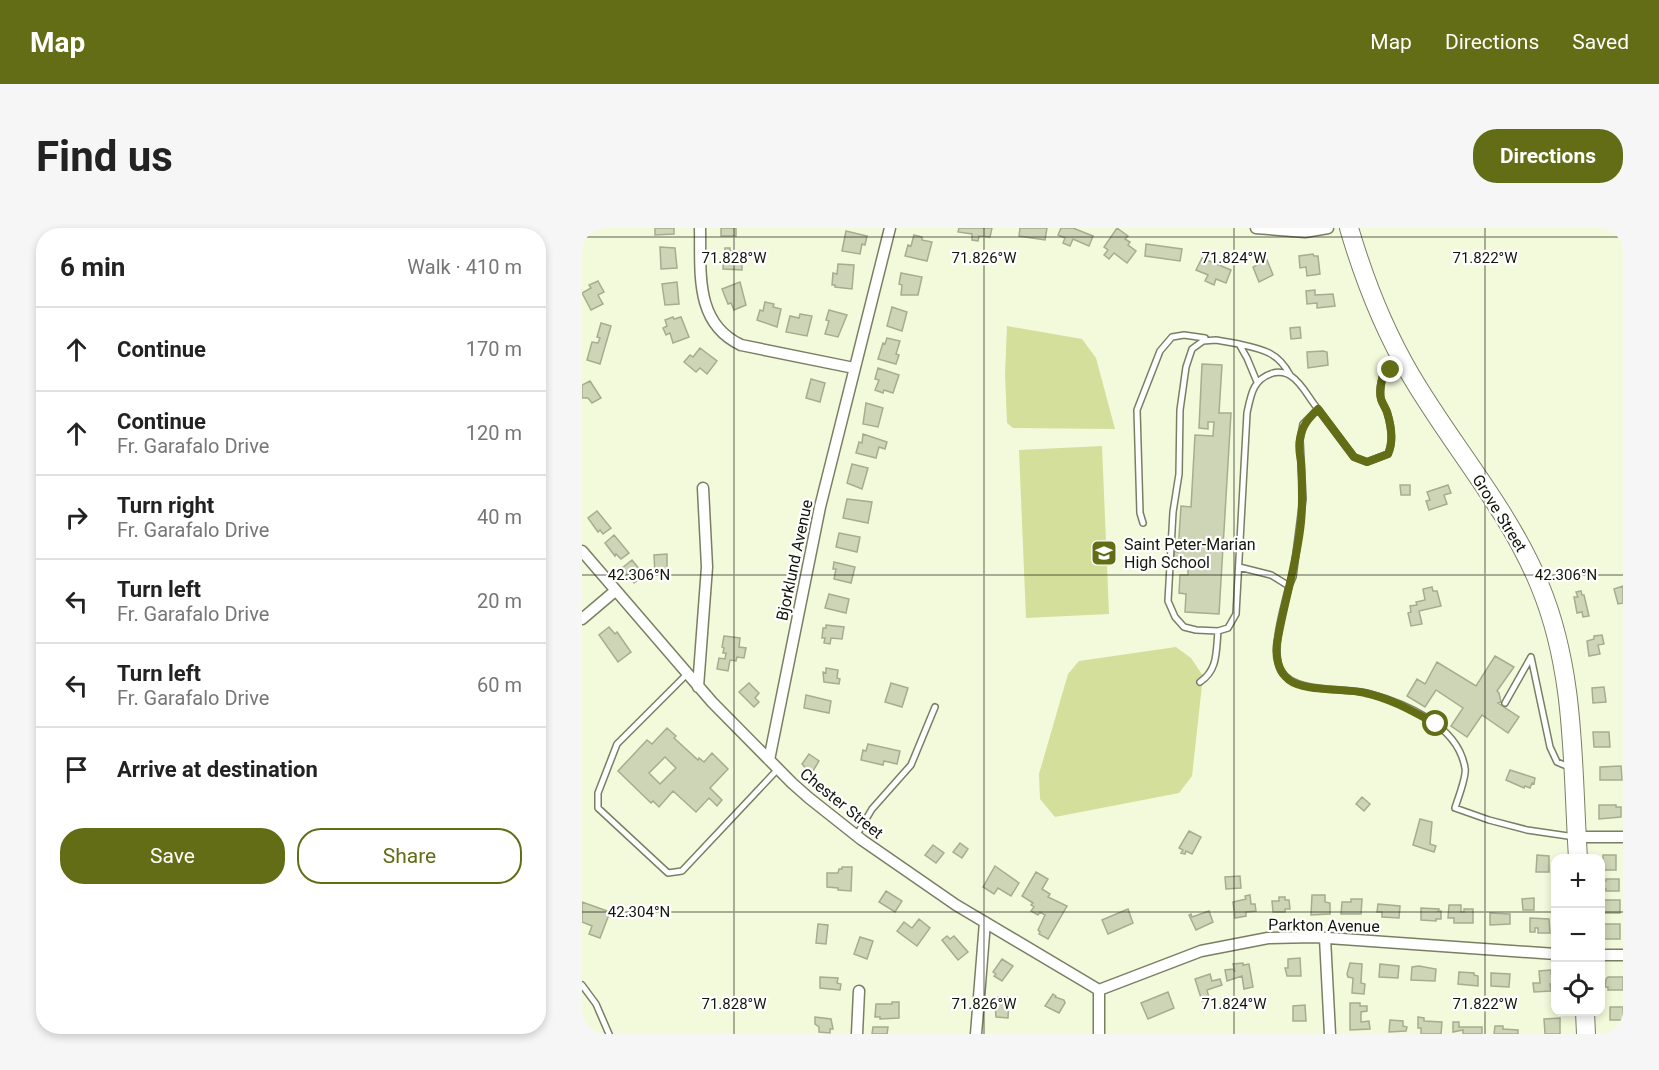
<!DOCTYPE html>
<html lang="en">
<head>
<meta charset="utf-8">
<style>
	:root { --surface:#fff; --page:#f6f6f6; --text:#222; --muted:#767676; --line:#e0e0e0; --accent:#626d15 }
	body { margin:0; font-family:Roboto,sans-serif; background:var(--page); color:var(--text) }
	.controls { position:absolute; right:18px; bottom:18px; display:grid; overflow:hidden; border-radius:12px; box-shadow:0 3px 9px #0003 }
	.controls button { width:54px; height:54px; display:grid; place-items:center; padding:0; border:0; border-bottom:2px solid var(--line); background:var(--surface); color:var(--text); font:30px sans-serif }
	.stop { position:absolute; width:18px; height:18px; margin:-14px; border:4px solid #626d15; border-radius:50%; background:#fff }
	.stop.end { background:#626d15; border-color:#fff; box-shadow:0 2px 6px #0008 }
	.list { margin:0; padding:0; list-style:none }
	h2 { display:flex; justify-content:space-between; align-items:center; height:78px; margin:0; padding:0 24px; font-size:26px }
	h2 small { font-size:20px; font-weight:400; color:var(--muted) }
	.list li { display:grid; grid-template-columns:39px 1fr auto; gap:18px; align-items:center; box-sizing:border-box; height:84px; padding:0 24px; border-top:2px solid var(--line) }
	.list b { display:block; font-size:22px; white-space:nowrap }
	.list p { margin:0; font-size:20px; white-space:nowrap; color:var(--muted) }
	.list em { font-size:20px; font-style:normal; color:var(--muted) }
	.actions { display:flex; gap:12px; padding:18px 24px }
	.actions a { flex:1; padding:14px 0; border:2px solid var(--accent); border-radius:24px; text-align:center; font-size:21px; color:var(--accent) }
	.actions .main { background:var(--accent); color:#fff }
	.icon { flex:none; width:33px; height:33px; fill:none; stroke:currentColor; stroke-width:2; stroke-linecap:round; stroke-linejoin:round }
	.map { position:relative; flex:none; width:1041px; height:806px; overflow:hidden; border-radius:24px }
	header { display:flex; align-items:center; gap:36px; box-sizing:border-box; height:84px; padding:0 30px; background:var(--accent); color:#fff }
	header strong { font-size:28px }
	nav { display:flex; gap:33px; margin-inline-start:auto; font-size:21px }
	.intro { display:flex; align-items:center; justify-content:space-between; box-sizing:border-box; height:144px; padding:0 36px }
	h1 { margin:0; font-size:42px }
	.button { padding:15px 27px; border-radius:24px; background:var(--accent); color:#fff; font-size:21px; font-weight:700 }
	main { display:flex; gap:36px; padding:0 36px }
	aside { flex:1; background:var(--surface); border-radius:24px; box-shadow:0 3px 9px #0003 }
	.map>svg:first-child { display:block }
	.garden { fill:#d3df9a }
	.building { fill:#ced4b6; stroke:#a6ac8f; stroke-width:1.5; fill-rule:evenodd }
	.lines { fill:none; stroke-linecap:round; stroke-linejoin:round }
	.service-casing { stroke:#797f63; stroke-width:8 }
	.minor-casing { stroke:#797f63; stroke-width:13 }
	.primary-casing { stroke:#797f63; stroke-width:20 }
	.service { stroke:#fff; stroke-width:5 }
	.minor { stroke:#fff; stroke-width:10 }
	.primary { stroke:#fff; stroke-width:18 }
	.route { stroke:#626d15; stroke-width:8 }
	.ticks { fill:none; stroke:#14160c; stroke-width:1.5; stroke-opacity:0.45 }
	.labels { text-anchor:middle; stroke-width:4.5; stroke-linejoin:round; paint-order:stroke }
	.street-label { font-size:16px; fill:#14160c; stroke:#fff }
	.poi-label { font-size:16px; fill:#14160c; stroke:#fff; text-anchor:start }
	.ticks-label { font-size:15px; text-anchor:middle; fill:#14160c; stroke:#fff; stroke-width:4.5; stroke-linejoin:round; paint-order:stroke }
</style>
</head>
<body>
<header>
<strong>Map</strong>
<nav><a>Map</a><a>Directions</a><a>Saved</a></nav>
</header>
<div class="intro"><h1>Find us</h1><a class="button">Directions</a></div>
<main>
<aside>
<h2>6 min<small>Walk · 410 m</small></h2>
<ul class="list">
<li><svg class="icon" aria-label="ahead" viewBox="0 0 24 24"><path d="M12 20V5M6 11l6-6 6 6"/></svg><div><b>Continue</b></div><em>170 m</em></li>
<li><svg class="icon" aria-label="ahead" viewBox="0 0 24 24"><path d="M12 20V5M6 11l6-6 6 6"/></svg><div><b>Continue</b><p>Fr. Garafalo Drive</p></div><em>120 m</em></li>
<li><svg class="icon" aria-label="right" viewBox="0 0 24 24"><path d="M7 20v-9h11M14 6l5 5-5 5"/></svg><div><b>Turn right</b><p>Fr. Garafalo Drive</p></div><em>40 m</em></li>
<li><svg class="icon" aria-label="left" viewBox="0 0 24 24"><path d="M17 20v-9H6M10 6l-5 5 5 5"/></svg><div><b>Turn left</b><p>Fr. Garafalo Drive</p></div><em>20 m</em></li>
<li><svg class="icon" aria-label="left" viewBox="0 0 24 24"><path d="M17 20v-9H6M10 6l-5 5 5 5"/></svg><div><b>Turn left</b><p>Fr. Garafalo Drive</p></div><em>60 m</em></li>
<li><svg class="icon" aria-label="arrive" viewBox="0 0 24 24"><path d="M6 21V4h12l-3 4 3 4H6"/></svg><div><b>Arrive at destination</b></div></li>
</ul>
<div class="actions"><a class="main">Save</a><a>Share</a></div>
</aside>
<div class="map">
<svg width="1041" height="806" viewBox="0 0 1041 806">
	<rect width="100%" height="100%" fill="#f3fadb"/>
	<path class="garden" d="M425,98L500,111L514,130L533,201L431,200L425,195L423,146Z
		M520,218L527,386L444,390L437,222Z
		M594,419L609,430L621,448L610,548L597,565L473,589L458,571L457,546L486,446L497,433Z"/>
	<path class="building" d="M73,0H92V6L73,7Z
		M139,0H154V8H139Z
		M377,0H410L408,9L397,8L396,13L390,12V6L376,4Z
		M438,0H465L463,12L437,8Z
		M479,0H491L511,8L507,18L491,11L488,18L481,15L483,10L476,7Z
		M535,0L546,8L543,11L548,14L546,17L554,23L545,35L532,25L527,31L522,27L526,22L522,19Z
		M264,3L285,8L283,17L280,16L278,26L260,23Z
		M332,7L340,9V12L350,14L345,33L323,28L326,17L329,18Z
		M564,16L600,21L598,33L563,28Z
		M78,19L93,20L95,40L79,41Z
		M143,20H148V23L166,24L165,31H160V42L141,41Z
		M731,26L732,28H736L738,46L725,48L724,39L718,40L717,28Z
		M620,30L649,42L644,55L634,51L632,57L623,53L626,47L614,42Z
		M685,32L691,47L677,54L671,39Z
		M256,36L272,37L270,61L253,59V57H250L251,45L255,46Z
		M319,45L340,49L336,67H319L320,57L317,56Z
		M16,53L22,64L16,67L21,76L9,82L0,65L9,60L7,57Z
		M95,54L97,76L83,77L80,56Z
		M158,54L164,77L152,82L149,75L146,76L140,61Z
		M733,62V67L751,66L753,78L735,80V75L725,76L724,63Z
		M183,74L192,76L191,79L199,81L195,99L175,92L178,82L181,83Z
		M310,79L325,84L320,103L305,98Z
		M247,82L265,87L256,109L243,106L247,93L244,92Z
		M218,86L230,88L225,108L204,104L208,88L217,90Z
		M91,89L92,91L99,89L107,109L91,115L88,105L84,107L81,100L85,98L83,92Z
		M19,95L29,98L18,136L5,132L10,114L16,115L18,110L15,109Z
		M718,99L719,110L709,111L708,100Z
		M305,110L318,113L314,126L317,127L314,136L296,131L301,115L303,116Z
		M118,120L135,133L125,146L118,140L114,144L102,134L108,127L111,129Z
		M741,123L745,124L746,137L726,140L725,124Z
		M620,136L640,137L637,185H649L637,386L603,384L604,366L597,365L598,347H606V340L591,339L592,323L596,324L599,278L609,279L613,207L631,208L632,194H626V201L617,200Z
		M296,140L317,147L311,165L302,162L301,165L293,162L297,152L293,151Z
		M229,151L243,155L238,174L224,170Z
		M8,153L19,170L10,175L6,170H0V157Z
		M284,175L301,180L296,199L281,196Z
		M281,206L305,214L303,221L297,219L294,230L274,225L277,214L280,215Z
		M270,236L286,240L280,261L265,255Z
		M818,257H828V267H819Z
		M866,257L869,265L862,267L865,276L847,282L844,273L848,272L845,264Z
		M265,271L290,274L286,295L261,290Z
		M15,283L29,300L21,306L18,302L16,304L6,290Z
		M257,305L278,309L275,324L254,319Z
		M32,307L47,325L39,331L34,326L33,328L23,315Z
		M85,326V346H73L72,327Z
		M50,332L62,347L52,355L40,340Z
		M252,334L273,339L269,355L252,351L254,341H251Z
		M1041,358V375L1036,376L1032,361Z
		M850,359L851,363H855L859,378L837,383L840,396L829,398L826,385L829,384L828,378L835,377L834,374L843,372L841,361Z
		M999,363L1000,367H1002L1007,388L1001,389L1000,384L995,385L992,369H996L994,364Z
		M247,366L267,371L264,385L243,380Z
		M244,397L262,399L260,411L249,410L248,416L242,415L243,410H240L241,400H244Z
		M27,399L33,406L35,404L49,424L36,434L17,407Z
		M1020,407L1022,416L1016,417L1018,426L1007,428L1005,413L1012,411V408Z
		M142,408L158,410L157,419L164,420L162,430L155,429L154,433L148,432L146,443L135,441L137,430L143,431L144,425H141L142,420L140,419Z
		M913,428L932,439L915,463L917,465L919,474L916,475L937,489L926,505L900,487L885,509L869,498L881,480L854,462L843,479L825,468L835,451L843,456L855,434L894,458Z
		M244,440L256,442L255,450L258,451L257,456L242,454L241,444L244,445Z
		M167,455L177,465L173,470L177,474L172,479L157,464Z
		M309,455L326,460L320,479L303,474Z
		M1022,459L1024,474L1011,475L1010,460Z
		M224,467L249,473L247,485L222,480Z
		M85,500L94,508L92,510L116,532L117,530L122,534L130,525L146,541L128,560L140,572L135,578L127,570L114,584L91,563L77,579L71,573L69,575L36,543L65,512L70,516ZM83,529L94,540L78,556L67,545Z
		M1011,504H1027L1028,519H1012Z
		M286,516L318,523L315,536L302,533L301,537L279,532L281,522L284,523Z
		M227,526L237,533L231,543L228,541L227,544L220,536Z
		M1039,538L1040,552H1018V539Z
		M928,542L953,550L952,556L950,555L948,560L943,558L942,560L924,552Z
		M780,569L788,576L782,583L774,576Z
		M1017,577H1034V579H1039V589L1017,591Z
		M838,591L850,594L848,616L854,618L852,624L831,617Z
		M607,603L619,609L610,626L604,623L603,626L599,625L601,622L597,620Z
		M378,615L386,621L380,630L371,624Z
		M351,617L362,625L354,635L343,627Z
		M955,627L967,628V644H954Z
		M1021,627H1034V642H1021L1020,634H1021Z
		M413,638L437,655L429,668L416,660L412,666L401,659Z
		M260,639H270L269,663L256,662V660L245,659V645H256L257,641H260Z
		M454,644L466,651L460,661L468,666L466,669L485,678L466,711L457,706L458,704L456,702L463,687L458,684L456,687L449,683L452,679L449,677L451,675L440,668Z
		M658,648L659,660L644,661L643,649Z
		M1024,651H1037V663H1024V661H1020V653H1024Z
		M304,663L320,673L313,684L297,674Z
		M668,667L669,676H673L674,683L664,684V688L653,690L651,674L664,671L663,668Z
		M730,667H743V674L748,675V686L729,687Z
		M697,669H703V672H707L708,681H703V684H691L690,673H697Z
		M952,670V682H941L940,671Z
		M769,671H780L779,686H759L760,674H769Z
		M1020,672H1038V685H1020Z
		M0,674L28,684L18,710L7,706L10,698L0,694Z
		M796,676L818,678L817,690L800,689V684H795Z
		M867,677H879V684H882V681H891V695H872V690H866Z
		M839,680L857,681L856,683H859V691H854V693L839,692Z
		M546,681L551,695L526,706L520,692Z
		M627,683L631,694L614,702L607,687L609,686L610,689Z
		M908,685L928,686V696L908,697Z
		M948,690L967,691L968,705H956V700H953V704H948Z
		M337,691L348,700L335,718L315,703L322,694L330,700Z
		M236,696L246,697L244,716L234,715Z
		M1020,696H1038V711H1020Z
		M365,708L368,711L372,708L386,724L376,732L360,712Z
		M278,709L291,713L285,731L272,726Z
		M718,730L719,748H705L703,740H706V731Z
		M420,731L431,738L420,753L412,748L414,746L411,744Z
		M661,735V737L667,736L671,759L662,761L660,748L645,753L643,742L651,741L653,744L651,736Z
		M768,735L780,736L779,755L783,756L782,766L770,765L771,750L766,749L765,746Z
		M798,736L817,738L816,750L797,749Z
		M837,738L854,741L853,753L829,752L830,739Z
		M969,742V746H972V756H968L969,763L952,764L951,755H958L957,743Z
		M877,744L892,745V747L896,748V758L876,756Z
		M909,745L928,746L927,759L909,758Z
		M628,746L630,753L638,751L640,757L625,762L627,770L620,773L613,751Z
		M238,749L256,750L255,755L259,756L258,762L238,760Z
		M1026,749H1041V762H1026V759H1023L1024,751Z
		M586,764L592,780L566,791L559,775Z
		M471,766L474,768L473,769L482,772L483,775L477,785L463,778Z
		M415,769H427L426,790L414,789L413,775H415Z
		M310,774H317V790L298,791V789H293L294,776H310Z
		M768,775H778V778H785V783L779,784V794L787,793L788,801L768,802Z
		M723,777L724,793H711V778Z
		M1028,779H1041V792H1028Z
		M233,789L249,791L251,801H248V805L237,804V799L233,796Z
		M836,789L842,790V793L860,794L859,806H839V800H836Z
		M978,790V806H963L962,791Z
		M808,792L821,793V798L825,799L824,803L807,804Z
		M871,794H877V799H900V806H881V802L871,804Z
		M913,798H921V801L936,802V806H912Z
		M291,799H306L305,806H290Z"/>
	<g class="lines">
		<g class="service-casing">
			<path id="service" d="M657,116L634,112L621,113L610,121L604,139L598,182L597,246L591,284L586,373L593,389L602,399L614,402L636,403L646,400L654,386L665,185C669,166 671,151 691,145C697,143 705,145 709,148C721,156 727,171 736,181
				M820,138L801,147C799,155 797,163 799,171C800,175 803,179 805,184C809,197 812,213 806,226L785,234L772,229L736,181L721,196L718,212L721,271L711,349L707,358C702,380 688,423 699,443C713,466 762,459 785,465C823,475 876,497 883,540C885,548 876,570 873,580L907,592L945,602L993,609
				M675,154L665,130L657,116C680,121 696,124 708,147
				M561,295L558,285L555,182L578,123L590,109L602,107L623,110
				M657,339L689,347L707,358
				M105,446L35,516L16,565V580L86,645L100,643L196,541
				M618,454C636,442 634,424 636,403
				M923,475L949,429L968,519L975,534L987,539
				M274,608L290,581L329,537L353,479
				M0,757L14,776L27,806"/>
		</g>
		<g class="minor-casing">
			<path id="minor" d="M118,0C119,44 112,95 159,117L272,140
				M674,0L723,4L746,0
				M0,323L130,474L210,555L227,570L280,612L374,677L517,762
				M0,391L33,363
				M116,459L125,339L121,260
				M187,532L238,279L308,0
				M994,609H1041
				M743,710L748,806
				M1018,727H1041
				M517,762L619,723L686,710L732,709L974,726
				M275,806L277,763
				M394,806L403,694
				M517,806V762"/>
		</g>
		<g class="primary-casing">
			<path id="primary" d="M767,0C782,51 801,100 828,146C870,218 926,280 958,358C994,445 990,538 996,630
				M1003,784L1004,806"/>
		</g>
		<use href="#service" class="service"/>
		<use href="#minor" class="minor"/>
		<use href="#primary" class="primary"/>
	</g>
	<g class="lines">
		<path class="route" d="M809,142L801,147C799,155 797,163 799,171C800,175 803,179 805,184C809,197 812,213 806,226L785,234L772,229L736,181C726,191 720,198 718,211C716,219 718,227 719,234C720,254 721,274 719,294C715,335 702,374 695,415C693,428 696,443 707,452C722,464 764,460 783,465C808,470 832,484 854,496"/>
	</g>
	<path class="ticks" d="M152,0V806M402,0V806M652,0V806M903,0V806M0,9H1041M0,347H1041M0,684H974M1018,684H1041"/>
	<defs>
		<g id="school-square" transform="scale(1.35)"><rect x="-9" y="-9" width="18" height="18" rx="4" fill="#626d15" stroke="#fff"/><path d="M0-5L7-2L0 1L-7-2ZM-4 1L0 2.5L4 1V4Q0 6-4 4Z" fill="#fff"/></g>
	</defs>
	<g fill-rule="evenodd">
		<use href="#school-square" x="522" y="325"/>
	</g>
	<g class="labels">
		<g class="street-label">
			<text transform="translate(918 285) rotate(58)" y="6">Grove Street</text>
			<text transform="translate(212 332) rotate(-78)" y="6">Bjorklund Avenue</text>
			<text transform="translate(260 575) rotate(39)" y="6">Chester Street</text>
			<text transform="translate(742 697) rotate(1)" y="6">Parkton Avenue</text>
		</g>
		<g class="poi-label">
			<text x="542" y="322">Saint Peter-Marian<tspan x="542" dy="18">High School</tspan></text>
		</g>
	</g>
	<g class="ticks-label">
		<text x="152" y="35">71.828°W</text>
		<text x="402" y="35">71.826°W</text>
		<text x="652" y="35">71.824°W</text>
		<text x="903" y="35">71.822°W</text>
		<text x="57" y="352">42.306°N</text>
		<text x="984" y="352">42.306°N</text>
		<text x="57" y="689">42.304°N</text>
		<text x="152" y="781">71.828°W</text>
		<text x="402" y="781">71.826°W</text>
		<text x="652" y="781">71.824°W</text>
		<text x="903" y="781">71.822°W</text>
	</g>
</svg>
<div class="controls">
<button>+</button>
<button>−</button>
<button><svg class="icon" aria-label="locate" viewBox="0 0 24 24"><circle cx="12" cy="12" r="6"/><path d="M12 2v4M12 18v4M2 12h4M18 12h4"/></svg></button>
</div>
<div class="stop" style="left:854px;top:496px"></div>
<div class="stop end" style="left:809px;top:142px"></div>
</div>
</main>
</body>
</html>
